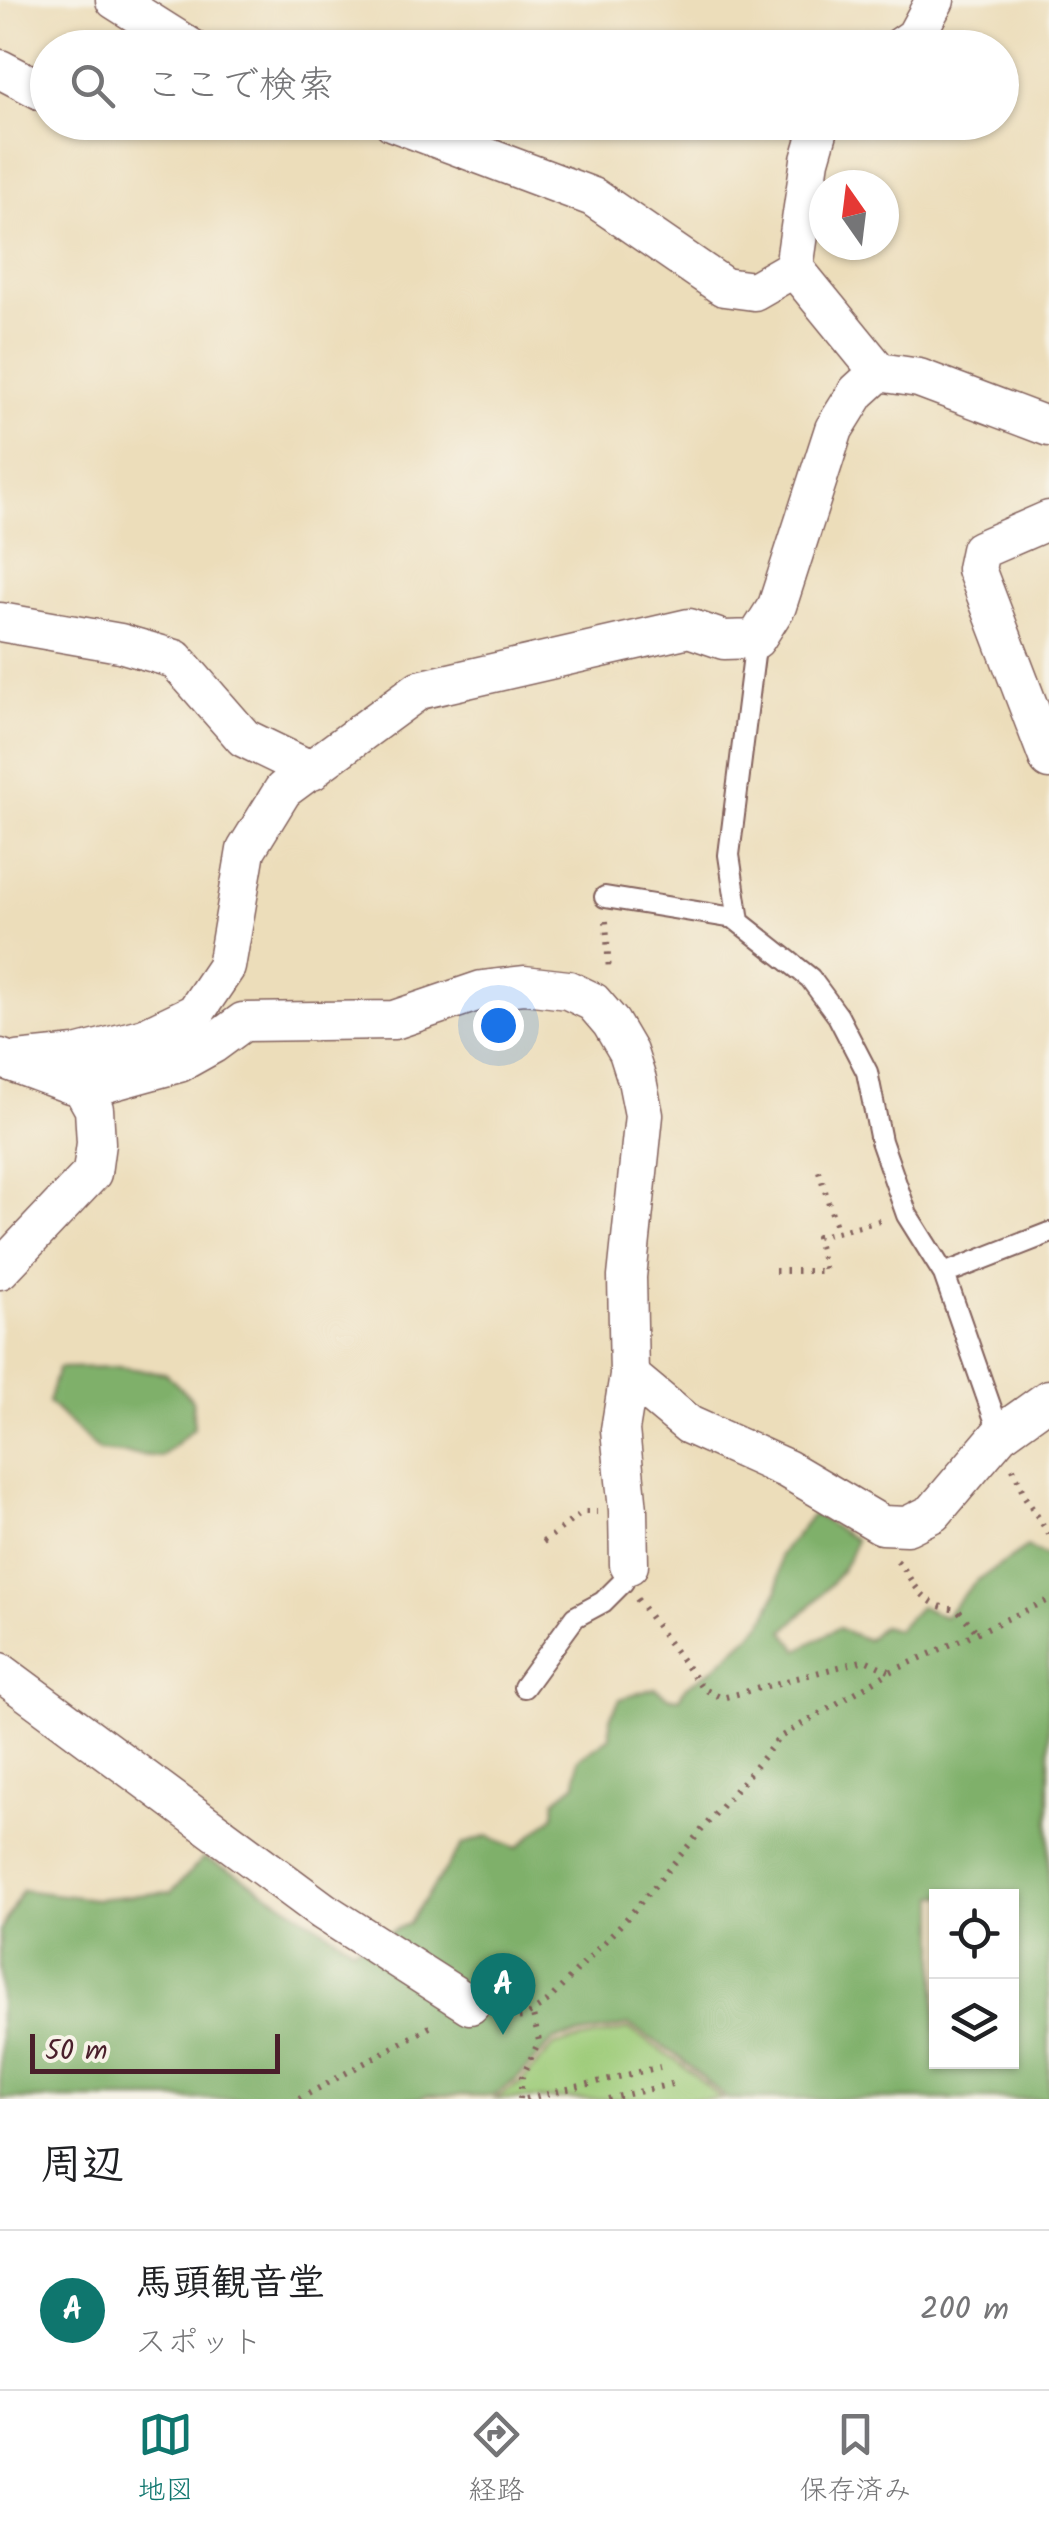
<!DOCTYPE html>
<html lang="ja">
<head>
<meta charset="utf-8">
<style>
	:root { --surface:#fff; --page:#f2f2f2; --text:#202124; --muted:#757577; --line:#e0e0e0; --accent:#0f766e }
	body { margin:0; font-family:Kalam,"Klee One",sans-serif; background:var(--page); color:var(--text) }
	.controls { position:absolute; right:30px; bottom:30px; display:grid; overflow:hidden; border-radius:0px; box-shadow:0 2px 8px #0004 }
	.controls button { width:90px; height:90px; display:grid; place-items:center; padding:0; border:0; border-bottom:2px solid var(--line); background:var(--surface); color:var(--text); font:50px sans-serif }
	.compass { position:absolute; left:809px; top:170px; width:90px; height:90px; border-radius:50%; background:var(--surface); box-shadow:0 2px 8px #0004; rotate:346deg }
	.scale { position:absolute; left:30px; bottom:25px; width:250px; box-sizing:border-box; padding-left:10px; border:5px solid #4a1f2b; border-top:0; font-size:28px; line-height:35px; white-space:nowrap; color:#4a1f2b; -webkit-text-stroke:8px #f7f3e8; paint-order:stroke }
	.you { position:absolute; left:498px; top:1025px; width:35px; height:35px; margin:-25px; border:8px solid #fff; border-radius:50%; background:#1a73e8; box-shadow:0 0 0 15px #1a73e833 }
	.badge { display:grid; place-items:center; width:65px; height:65px; border-radius:50%; background:var(--accent); color:#fff; font-size:32px; font-weight:700 }
	.pin { position:absolute; translate:-50% -82px; filter:drop-shadow(0 2px 5px #0008) }
	.pin::after { content:''; position:absolute; top:52px; width:35px; height:30px; background:inherit; clip-path:polygon(0 0,100% 0,50% 100%) }
	.list { margin:0; padding:0; list-style:none }
	h2 { display:flex; justify-content:space-between; align-items:center; height:130px; margin:0; padding:0 40px; font-size:42px }
	h2 small { font-size:32px; font-weight:400; color:var(--muted) }
	.list li { display:grid; grid-template-columns:65px 1fr auto; gap:30px; align-items:center; box-sizing:border-box; height:160px; padding:0 40px; border-top:2px solid var(--line) }
	.list b { display:block; font-size:38px; white-space:nowrap }
	.list p { margin:0; font-size:32px; white-space:nowrap; color:var(--muted) }
	.list em { font-size:32px; font-style:normal; color:var(--muted) }
	.icon { flex:none; width:55px; height:55px; fill:none; stroke:currentColor; stroke-width:2; stroke-linecap:round; stroke-linejoin:round }
	.map { position:relative; flex:none; width:1049px; height:2099px; overflow:hidden }
	.search { position:absolute; background:var(--surface); box-shadow:0 2px 8px #0004; left:30px; right:30px; top:30px; height:110px; display:flex; align-items:center; gap:25px; box-sizing:border-box; padding:0 35px; border-radius:55px; color:var(--muted); font-size:38px }
	.sheet { height:290px; background:var(--surface) }
	nav { display:flex; justify-content:space-around; align-items:center; box-sizing:border-box; height:140px; border-top:2px solid var(--line); background:var(--surface); font-size:28px; color:var(--muted) }
	nav a { display:grid; justify-items:center; gap:5px }
	nav .on { color:var(--accent) }
	.map>svg:first-child { display:block }
	.green { fill:#9fcc7a; stroke:#747652; stroke-width:2.5 }
	.forest { fill:#7fb06a; stroke:#64684a; stroke-width:2.5; fill-rule:evenodd }
	.lines { fill:none; stroke-linecap:round; stroke-linejoin:round }
	.service-casing { stroke:#83625d; stroke-width:24 }
	.minor-casing { stroke:#83625d; stroke-width:41 }
	.path { stroke:#83625d; stroke-width:6; stroke-dasharray:2.5 8; stroke-linecap:butt }
	.service { stroke:#fff; stroke-width:20 }
	.minor { stroke:#fff; stroke-width:38 }
</style>
</head>
<body>
<div class="map">
<svg width="1049" height="2099" viewBox="0 0 1049 2099">
	<rect width="100%" height="100%" fill="#f7f3e8"/>
	<filter id="ink" filterUnits="userSpaceOnUse"><feTurbulence type="fractalNoise" baseFrequency=".01" numOctaves="2"/><feDisplacementMap in="SourceGraphic" scale="20" xChannelSelector="R" yChannelSelector="G"/><feConvolveMatrix kernelMatrix="1 2 1 2 8 2 1 2 1" color-interpolation-filters="sRGB"/></filter>
	<filter id="wash" filterUnits="userSpaceOnUse"><feTurbulence type="fractalNoise" baseFrequency=".0048" numOctaves="4" result="noise"/><feDisplacementMap in="SourceGraphic" scale="40" xChannelSelector="R" yChannelSelector="G"/><feGaussianBlur stdDeviation="2.25" result="paint"/><feColorMatrix in="noise" values="0 0 0 0 0 0 0 0 0 0 0 0 0 0 0 0 0 1.4 0 .05"/><feComposite in="paint" operator="in"/></filter>
	<g filter="url(#wash)">
		<rect width="100%" height="100%" fill="#ecddba"/>
		<path class="green" d="M629,2029L676,2060L722,2099H495L520,2083L555,2045Z"/>
		<path class="forest" d="M119,1367L165,1373L192,1399L194,1428L161,1457L99,1451L48,1402L58,1368Z
			M813,1514L855,1540C851,1570 806,1610 784,1631L798,1650L838,1628L867,1640L882,1626L897,1630L920,1606L944,1617L975,1582L1027,1547L1049,1557V2099H727L675,2054L629,2025L554,2040L517,2079L494,2096L427,2095L417,2099H0V1931L22,1890L95,1899L171,1892L204,1858L239,1875L353,1948L408,1924L463,1844L488,1836L517,1848L554,1816L555,1800L576,1783L578,1759L610,1737V1718L620,1699L655,1688L668,1697L679,1698L686,1686L712,1670L762,1624L778,1590L780,1555ZM936,1896H1012V2062H936Z"/>
	</g>
	<g filter="url(#ink)">
		<g class="lines">
			<g class="service-casing">
				<path id="service" d="M605,897L734,918L810,978L838,1016L867,1072L881,1141L907,1215L944,1274L1000,1434
					M739,921L729,855L756,639
					M944,1274L1049,1233
					M524,1687L575,1617L603,1602L623,1582L629,1565"/>
			</g>
			<g class="minor-casing">
				<path id="minor" d="M115,0L191,48
					M899,48L915,37L935,0
					M0,69L48,94
					M393,122L593,197L724,287L754,291L794,268L810,160L821,122
					M794,268L879,372
					M1049,520L980,550L976,569L1049,760
					M0,622L120,643L175,659L244,738L312,771
					M0,1058L70,1084L99,1085L179,1063L213,1044L243,1022L394,1020L482,990L524,985L568,990L593,1002L611,1023L628,1052L637,1080L644,1115L627,1277L629,1375L689,1425L787,1469L882,1525L907,1526L933,1513L1000,1434L1049,1399
					M17,1061L76,1055L145,1037L195,1013L226,967L246,850L283,790L419,690L689,628L724,640L756,639L777,606L834,429L857,392L879,372L919,378L1049,427
					M0,1270L92,1173L96,1143L94,1109L80,1084
					M629,1565L628,1510L620,1430L629,1375
					M0,1672L323,1911L470,2005"/>
			</g>
			<path class="path" d="M606,921L609,973
				M819,1171L837,1230
				M775,1271H825L817,1237L883,1220
				M1013,1468L1025,1497L1049,1534
				M543,1542L583,1512H597
				M897,1561C905,1568 907,1575 913,1583C923,1598 939,1610 957,1609L977,1632
				M637,1599L702,1688L722,1698L865,1660L889,1671
				M498,2020L524,2017L547,2002L630,1915L780,1737L890,1672L1049,1600
				M299,2099L435,2024
				M520,2099L522,2077L539,2041L532,2011
				M526,2099L660,2067
				M608,2099L676,2083"/>
			<use href="#service" class="service"/>
			<use href="#minor" class="minor"/>
		</g>
	</g>
</svg>
<div class="controls">
<button><svg class="icon" aria-label="locate" viewBox="0 0 24 24"><circle cx="12" cy="12" r="6"/><path d="M12 2v4M12 18v4M2 12h4M18 12h4"/></svg></button>
<button><svg class="icon" aria-label="layers" viewBox="0 0 24 24"><path d="M12 4l9 5-9 5-9-5zM3 14l9 5 9-5"/></svg></button>
</div>
<svg class="compass" viewBox="-18 -18 36 36"><path d="M0-13l5 13h-10z" fill="#e53935"/><path d="M0 13l5-13h-10z" fill="#757577"/></svg>
<div class="scale">50 m</div>
<div class="you"></div>
<div class="pin badge" style="left:503px;top:2035px">A</div>
<div class="search"><svg class="icon" aria-label="search" viewBox="0 0 24 24"><circle cx="10" cy="10" r="6"/><path d="M15 15l6 6"/></svg>ここで検索</div>
</div>
<section class="sheet">
<h2>周辺<small></small></h2>
<ul class="list">
<li><span class="badge">A</span><div><b>馬頭観音堂</b><p>スポット</p></div><em>200 m</em></li>
</ul>
</section>
<nav>
<a class="on"><svg class="icon" aria-label="map" viewBox="0 0 24 24"><path d="M3 6l6-2 6 2 6-2v14l-6 2-6-2-6 2zM9 4v14M15 6v14"/></svg>地図</a>
<a><svg class="icon" aria-label="directions" viewBox="0 0 24 24"><path d="M12 3l9 9-9 9-9-9zM9 14v-3h6M13 9l2 2-2 2"/></svg>経路</a>
<a><svg class="icon" aria-label="saved" viewBox="0 0 24 24"><path d="M7 4h10v16l-5-4-5 4z"/></svg>保存済み</a>
</nav>
</body>
</html>
